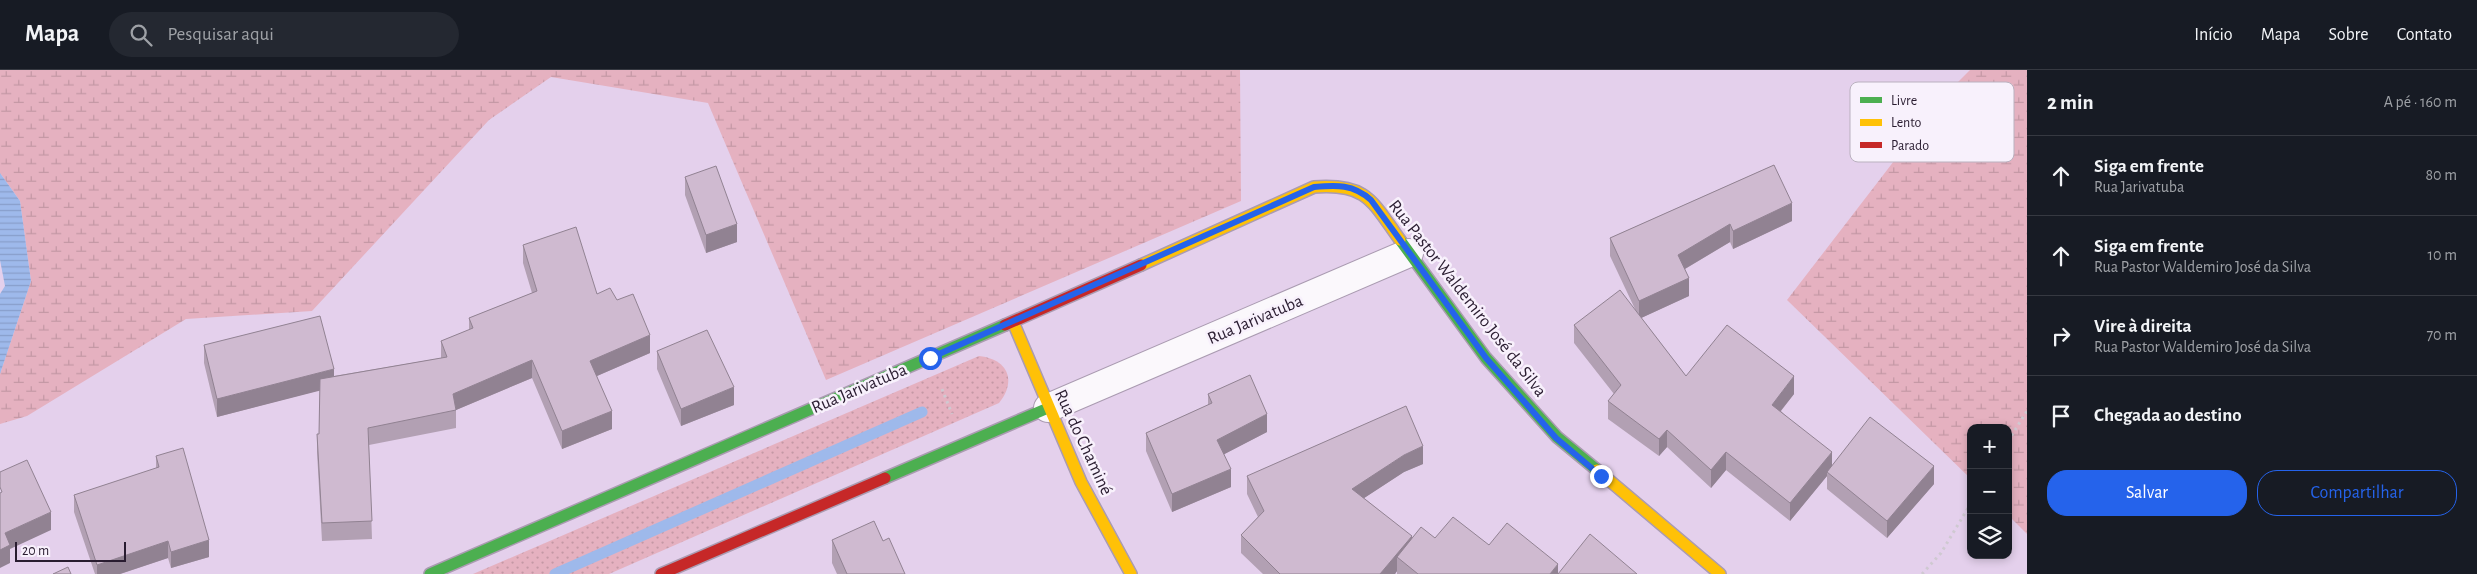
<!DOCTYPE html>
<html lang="pt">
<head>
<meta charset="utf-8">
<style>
	:root { --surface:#171b24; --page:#242831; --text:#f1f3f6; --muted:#9ea1a6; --line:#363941; --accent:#2563eb }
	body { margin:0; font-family:"Alegreya Sans",sans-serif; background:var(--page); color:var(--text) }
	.controls { position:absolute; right:15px; bottom:15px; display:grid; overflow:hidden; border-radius:10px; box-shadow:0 2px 8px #0003 }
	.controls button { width:45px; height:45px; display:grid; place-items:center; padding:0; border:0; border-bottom:1px solid var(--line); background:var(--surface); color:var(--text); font:25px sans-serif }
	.scale { position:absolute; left:15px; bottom:12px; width:111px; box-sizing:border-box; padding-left:5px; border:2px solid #291c30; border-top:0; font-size:14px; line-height:18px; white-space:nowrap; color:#291c30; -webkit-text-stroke:4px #f8f1fc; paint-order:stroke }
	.stop { position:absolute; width:15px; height:15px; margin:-11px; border:4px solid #2563eb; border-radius:50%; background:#fff }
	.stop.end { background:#2563eb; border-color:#fff; box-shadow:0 1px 5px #0008 }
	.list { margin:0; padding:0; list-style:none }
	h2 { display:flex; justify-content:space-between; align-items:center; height:65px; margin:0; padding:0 20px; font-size:21px }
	h2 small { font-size:16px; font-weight:400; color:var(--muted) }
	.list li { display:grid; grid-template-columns:32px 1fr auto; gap:15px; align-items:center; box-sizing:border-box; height:80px; padding:0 20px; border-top:1px solid var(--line) }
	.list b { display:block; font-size:19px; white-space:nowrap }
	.list p { margin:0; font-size:16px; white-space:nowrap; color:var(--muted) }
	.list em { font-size:16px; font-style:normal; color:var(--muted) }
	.actions { display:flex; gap:10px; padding:15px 20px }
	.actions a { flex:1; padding:11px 0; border:1px solid var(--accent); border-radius:20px; text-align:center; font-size:18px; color:var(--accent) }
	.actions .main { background:var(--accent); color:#fff }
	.icon { flex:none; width:28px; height:28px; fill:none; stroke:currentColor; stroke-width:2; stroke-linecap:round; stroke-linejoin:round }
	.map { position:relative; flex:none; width:2027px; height:504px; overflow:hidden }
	header { display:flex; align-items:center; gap:30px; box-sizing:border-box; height:70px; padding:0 25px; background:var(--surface); border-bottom:1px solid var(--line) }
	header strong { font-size:24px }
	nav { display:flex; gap:28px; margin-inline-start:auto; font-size:18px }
	.search { width:350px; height:45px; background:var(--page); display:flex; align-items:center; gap:12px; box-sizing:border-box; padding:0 18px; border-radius:28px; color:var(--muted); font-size:19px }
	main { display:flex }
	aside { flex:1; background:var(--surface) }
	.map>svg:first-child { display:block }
	.grass { fill:url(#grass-dots) }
	.wetland { fill:url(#wetland-marsh) }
	.water { fill:url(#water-rules) }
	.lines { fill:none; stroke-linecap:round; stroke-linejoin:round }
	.stream { stroke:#9eb9eb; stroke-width:11 }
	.street-casing { stroke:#aa9bb1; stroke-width:30 }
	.fast-casing { stroke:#aa9bb1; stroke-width:14 }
	.slow-casing { stroke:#aa9bb1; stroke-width:14 }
	.jam-casing { stroke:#aa9bb1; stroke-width:14 }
	.path { stroke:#cfc9d1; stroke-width:3; stroke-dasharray:2.5 4; stroke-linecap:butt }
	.street { stroke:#fbf8fc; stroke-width:28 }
	.fast { stroke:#4caf50; stroke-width:11 }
	.slow { stroke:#ffc107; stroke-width:11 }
	.jam { stroke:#c62828; stroke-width:11 }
	.wall { fill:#b2a0b3 }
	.shaded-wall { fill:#918292 }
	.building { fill:#cfbad0; stroke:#918292 }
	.route { stroke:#2563eb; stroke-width:6 }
	.labels { text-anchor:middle; stroke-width:5; stroke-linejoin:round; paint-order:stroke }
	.street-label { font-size:18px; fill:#291c30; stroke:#f8f1fc }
	.key { fill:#f8f1fc; stroke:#bab1bf; stroke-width:1 }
	.key-label { font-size:14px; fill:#291c30 }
</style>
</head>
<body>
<header>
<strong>Mapa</strong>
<div class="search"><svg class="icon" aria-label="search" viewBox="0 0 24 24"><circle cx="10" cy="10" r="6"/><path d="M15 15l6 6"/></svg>Pesquisar aqui</div>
<nav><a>Início</a><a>Mapa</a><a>Sobre</a><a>Contato</a></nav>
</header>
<main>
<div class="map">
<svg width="2027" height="504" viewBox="0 0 2027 504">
	<defs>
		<pattern id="grass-dots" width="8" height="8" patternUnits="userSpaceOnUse" patternTransform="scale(1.25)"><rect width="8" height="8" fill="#e5b1c0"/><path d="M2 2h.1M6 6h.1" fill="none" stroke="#c498a5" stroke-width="1.8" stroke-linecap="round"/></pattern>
		<pattern id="wetland-marsh" width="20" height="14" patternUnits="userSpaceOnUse" patternTransform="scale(1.25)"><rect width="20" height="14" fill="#e5b1c0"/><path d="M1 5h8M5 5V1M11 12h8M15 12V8" fill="none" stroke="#c498a5"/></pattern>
		<pattern id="water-rules" width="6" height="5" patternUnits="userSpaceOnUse" patternTransform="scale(1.25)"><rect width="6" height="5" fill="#9eb9eb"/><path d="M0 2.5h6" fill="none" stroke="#889eca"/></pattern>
	</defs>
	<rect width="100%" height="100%" fill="#e4d0ec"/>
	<path class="grass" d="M979,286C1008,289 1017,311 999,333L609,504H473Z"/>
	<path class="wetland" d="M0,0H1240L1241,131L826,310L708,33L551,7L489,50L312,241L186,249L27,346L0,354V304L31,211L20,131L0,103Z
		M1970,0H2027V464L2008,445V358H1971V409L1787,230L1944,26Z"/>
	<path class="water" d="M0,103L20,131L31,211L0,304V224L5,216L0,190Z"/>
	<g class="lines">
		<path class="stream" d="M555,504L922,342"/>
		<g class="street-casing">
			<path id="street" d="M1048,338L1409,183"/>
		</g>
		<g class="fast-casing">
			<path id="fast" d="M1400,170L1486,288L1557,367L1597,400
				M885,408L1048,338
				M430,504L1005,255"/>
		</g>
		<g class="slow-casing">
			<path id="slow" d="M1141,195L1314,117C1367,113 1372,131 1400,170
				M1013,252L1081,412L1131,504
				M1597,400L1720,504"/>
		</g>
		<g class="jam-casing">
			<path id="jam" d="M1005,255L1141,195
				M661,504L885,408"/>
		</g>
		<path class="path" d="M942,319L952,344
			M2008,371L2027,341
			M1922,504L1941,483L1971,433"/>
		<use href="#street" class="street"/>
		<use href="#fast" class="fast"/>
		<use href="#slow" class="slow"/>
		<use href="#jam" class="jam"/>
	</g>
	<path class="wall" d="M1774,95L1792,151L1733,179L1730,172L1685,199L1689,226L1641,248L1686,306L1794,324L1781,341L1832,395L1934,414L1887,468L1827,419V406L1790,451L1726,400L1711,418L1667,377L1659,386L1608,349V331L1614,324L1574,273V255L1635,239L1610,186V168Z
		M685,107L737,172L706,183L685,125Z
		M523,175L597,224L617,230L650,283L597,306L612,359L562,379L532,308L456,340V358L369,375L372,469L322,471L317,382V364H319L320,320L217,347L204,293V275L334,306L441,288V271L469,260V248L532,223L523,193Z
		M657,281L734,335L681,356L657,299Z
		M1208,324L1267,362L1224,384L1231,417L1172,442L1146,381V363L1208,335Z
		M156,386L209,487L171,498L168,488L120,504H95L74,442V425L156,399Z
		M1423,394L1404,402L1364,428L1412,468H1435L1489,475L1558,504H1397V501L1395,504H1263L1241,483V465L1258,447L1247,424V406Z
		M832,470L883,471L905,504H837L832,493Z"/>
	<path class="shaded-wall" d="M1792,133V151L1733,179V161Z
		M737,154V172L706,183V165Z
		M1730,154V172L1678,203V185Z
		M1689,208V226L1639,249V231Z
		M650,265V283L590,309V291Z
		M532,290V308L456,340L453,324Z
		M334,299V317L217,347V329Z
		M1794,306V324L1772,352V335Z
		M734,317V335L681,356V339Z
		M612,341V359L562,379V361Z
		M1267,344V362L1217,388V370Z
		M1667,360V377L1659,386V369Z
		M1423,376V394L1404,402L1352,436V419L1404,385Z
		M1726,382V400L1711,418V400Z
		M1832,382V399L1827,402V406L1790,451V433Z
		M1934,396V414L1887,468V451Z
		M1231,399V417L1172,442V424Z
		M51,442V460L10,479V493L0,498V480L5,463Z
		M1412,466V483L1397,487V501L1395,504H1380Z
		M209,470V487L171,498V482Z
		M168,471V488L120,504H97V495Z
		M1558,494V504H1550Z"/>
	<path class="building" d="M1774,95L1792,133L1733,161L1730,154L1678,185L1689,208L1639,231L1610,168Z
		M716,96L737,154L706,165L685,107Z
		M576,157L597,224L610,218L617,230L633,224L650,265L590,291L612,341L562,361L532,290L453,324L456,340L368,358L372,451L322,453L317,364H319L320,309L447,287L441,271L473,258L469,248L537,221L523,175Z
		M1620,220L1686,306L1727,255L1794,306L1772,335L1832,382L1790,433L1726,382L1711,400L1667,360L1659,369L1608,331L1621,315L1574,255Z
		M320,246L334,299L217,329L204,275Z
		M707,260L734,317L681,339L657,281Z
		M1250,305L1267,344L1217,370L1231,399L1172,424L1146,363L1212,333L1208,324Z
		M1406,336L1423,376L1404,385L1352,419L1412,466L1380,504H1280L1241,465L1264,441L1247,406Z
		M1870,347L1934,396L1887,451L1827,402Z
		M183,378L209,470L171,482L168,471L97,495L74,425L159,397L156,386Z
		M27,390L51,442L5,463L10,475L0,480V423L2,422L0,417V402Z
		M1453,447L1489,475L1507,453L1558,494L1550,504H1418L1397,487L1421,457L1435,468Z
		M874,451L883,471L889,468L905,504H847L832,470Z
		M1590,464L1637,504H1558Z
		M68,497L71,504H53Z"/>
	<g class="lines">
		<path class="route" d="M930,288L1314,117C1337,115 1353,114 1371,130L1486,288L1556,368L1601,406"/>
	</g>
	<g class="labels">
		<g class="street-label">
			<text transform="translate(1468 228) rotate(52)" y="6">Rua Pastor Waldemiro José da Silva</text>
			<text transform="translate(1255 249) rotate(-23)" y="6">Rua Jarivatuba</text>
			<text transform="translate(859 318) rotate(-23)" y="6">Rua Jarivatuba</text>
			<text transform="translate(1084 372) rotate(65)" y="6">Rua do Chaminé</text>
		</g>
	</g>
	<rect x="1850" y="12" width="164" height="80" rx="8" class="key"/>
	<rect x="1860" y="27" width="22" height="6" fill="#4caf50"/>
	<rect x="1860" y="49" width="22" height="7" fill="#ffc107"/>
	<rect x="1860" y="72" width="22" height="6" fill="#c62828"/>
	<g class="key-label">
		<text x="1891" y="35">Livre</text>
		<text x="1891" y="57">Lento</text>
		<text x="1891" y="80">Parado</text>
	</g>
</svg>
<div class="controls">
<button>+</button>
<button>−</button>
<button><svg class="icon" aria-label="layers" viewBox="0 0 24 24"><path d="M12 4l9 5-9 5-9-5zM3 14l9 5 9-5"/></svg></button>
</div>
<div class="scale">20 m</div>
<div class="stop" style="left:930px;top:288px"></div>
<div class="stop end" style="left:1601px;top:406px"></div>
</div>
<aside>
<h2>2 min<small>A pé · 160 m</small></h2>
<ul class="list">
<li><svg class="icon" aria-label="ahead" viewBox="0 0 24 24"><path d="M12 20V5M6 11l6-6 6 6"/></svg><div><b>Siga em frente</b><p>Rua Jarivatuba</p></div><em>80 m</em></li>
<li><svg class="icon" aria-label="ahead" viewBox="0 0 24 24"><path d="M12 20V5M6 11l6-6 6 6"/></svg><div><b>Siga em frente</b><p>Rua Pastor Waldemiro José da Silva</p></div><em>10 m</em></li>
<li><svg class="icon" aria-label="right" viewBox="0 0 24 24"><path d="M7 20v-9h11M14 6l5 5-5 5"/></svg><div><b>Vire à direita</b><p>Rua Pastor Waldemiro José da Silva</p></div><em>70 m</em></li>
<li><svg class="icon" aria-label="arrive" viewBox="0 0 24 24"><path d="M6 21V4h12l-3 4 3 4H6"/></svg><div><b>Chegada ao destino</b></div></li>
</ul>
<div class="actions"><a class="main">Salvar</a><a>Compartilhar</a></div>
</aside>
</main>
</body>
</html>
